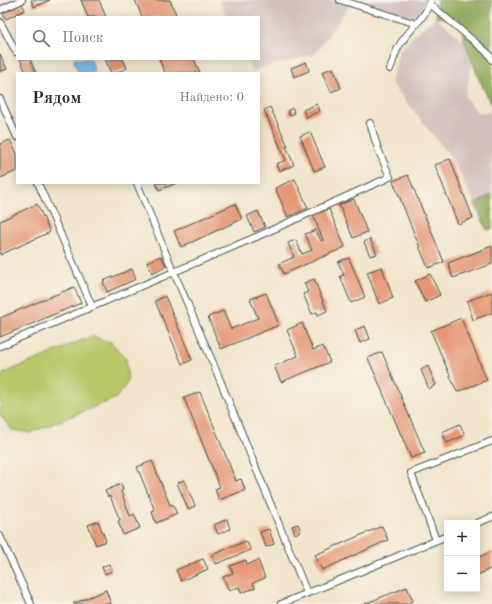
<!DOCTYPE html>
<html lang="ru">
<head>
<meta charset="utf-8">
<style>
	:root { --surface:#fff; --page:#f2f2f3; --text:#2b2b33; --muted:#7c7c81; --line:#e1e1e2 }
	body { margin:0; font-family:"Old Standard TT",serif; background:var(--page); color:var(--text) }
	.controls { position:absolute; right:12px; bottom:12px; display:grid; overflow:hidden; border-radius:0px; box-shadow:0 2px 10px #0003 }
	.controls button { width:36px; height:36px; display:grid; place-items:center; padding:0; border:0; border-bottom:1px solid var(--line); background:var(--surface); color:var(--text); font:20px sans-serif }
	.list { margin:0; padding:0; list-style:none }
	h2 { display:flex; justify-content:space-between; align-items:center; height:52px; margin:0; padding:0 16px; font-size:17px }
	h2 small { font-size:13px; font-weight:400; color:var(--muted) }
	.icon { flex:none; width:22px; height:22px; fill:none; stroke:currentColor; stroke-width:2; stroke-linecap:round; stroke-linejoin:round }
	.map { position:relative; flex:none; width:492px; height:604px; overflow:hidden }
	.search { position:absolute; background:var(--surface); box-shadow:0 2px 10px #0003; left:16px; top:16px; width:244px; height:44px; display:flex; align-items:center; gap:10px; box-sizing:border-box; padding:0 14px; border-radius:0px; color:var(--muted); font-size:15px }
	.panel { position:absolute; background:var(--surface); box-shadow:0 2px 10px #0003; left:16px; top:72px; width:244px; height:112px; border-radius:0px }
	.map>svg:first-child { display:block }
	.industrial { fill:#d1bfbe }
	.green { fill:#b9c86b; stroke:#6c8250 }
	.forest { fill:#92ac5f; stroke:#58744a }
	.water { fill:#72b8e9; stroke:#487a8e }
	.building { fill:#e59572 }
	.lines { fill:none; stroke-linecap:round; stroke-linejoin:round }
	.minor-casing { stroke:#3f564b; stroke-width:8 }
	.minor { stroke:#fff; stroke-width:6 }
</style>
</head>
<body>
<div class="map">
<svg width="492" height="604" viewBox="0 0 492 604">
	<rect width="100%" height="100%" fill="#f7f3e8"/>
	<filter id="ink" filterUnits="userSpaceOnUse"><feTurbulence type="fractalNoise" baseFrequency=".025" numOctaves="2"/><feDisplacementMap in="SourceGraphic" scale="8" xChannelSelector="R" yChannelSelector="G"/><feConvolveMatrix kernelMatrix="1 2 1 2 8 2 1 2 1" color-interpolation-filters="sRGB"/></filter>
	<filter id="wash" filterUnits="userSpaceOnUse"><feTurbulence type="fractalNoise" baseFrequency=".012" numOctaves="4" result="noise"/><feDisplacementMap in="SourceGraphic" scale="16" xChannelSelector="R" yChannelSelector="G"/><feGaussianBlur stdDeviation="0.9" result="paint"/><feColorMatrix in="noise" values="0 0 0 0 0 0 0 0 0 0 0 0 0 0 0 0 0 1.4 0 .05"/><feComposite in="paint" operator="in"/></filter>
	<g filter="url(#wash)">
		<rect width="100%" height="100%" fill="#f3e5cd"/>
		<path class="industrial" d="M219,0H333L350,5L315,54L252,71L247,59H259V17H227Z
			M353,0H427L417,19Z
			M436,18L465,42L472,63L465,97L478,113L492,112V194L475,204L451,157L391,83L399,51L418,31Z"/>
		<path class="green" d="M92,336L111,342L126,359L128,382L116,398L30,433L12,430L0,415V379L4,373Z"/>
		<path class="forest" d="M437,0H492V106L478,77L465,42L462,28L456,17L436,18Z
			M492,194V229L487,230L475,204Z"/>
		<path class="water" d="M73,59H90L92,62L94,73H79Z"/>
		<g id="blocks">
			<path class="building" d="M31,0H50L34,7Z
				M81,0H99L106,17H88Z
				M135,0H170L177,17H142Z
				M22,4L25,10L6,19L3,13Z
				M0,54L7,69L0,72Z
				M20,59H30L36,73H26Z
				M105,59H123L127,68L116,73H111Z
				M159,59H194L200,73H165Z
				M306,62L309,71L294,77L291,68Z
				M333,68L341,88L331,92L322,72Z
				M317,104L320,111L306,117L303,110Z
				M270,107L288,146H286L294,165L279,171L276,164L286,160L264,110Z
				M293,108L294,114L289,115L288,110Z
				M310,132L325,167L314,171L300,136Z
				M10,140L17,154V171L0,178V144Z
				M450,159L473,218L458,224L435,165Z
				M408,175L444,262L428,268L393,181Z
				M295,179L308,208L288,217L275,188Z
				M156,183H177L159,190Z
				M354,199L367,232L353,238L339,205Z
				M37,204L50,232L0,255V221Z
				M235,204L242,219L181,247L174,231Z
				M329,209L345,247L284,274L279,264L294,257L288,243L296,240L302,254L312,250L305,234L316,230L321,241L323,240L313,215Z
				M258,211L265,227L254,232L247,216Z
				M370,239L377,254L370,256L364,242Z
				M492,246V264L453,278L448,263Z
				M161,256L166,266L152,273L147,262Z
				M349,258L365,297L351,303L340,276L344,275L338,262Z
				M382,267L393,298L379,304L367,272Z
				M132,269L136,279L107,292L103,281Z
				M430,274L440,295L425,302L415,281Z
				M314,279L327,311L318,315L317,312L312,314L303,294L308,292L304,283Z
				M74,287L81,303L0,337V318Z
				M492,292V313L473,320L467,301Z
				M266,293L279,325L221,349L208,317L223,311L231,329L258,318L250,299Z
				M165,296L192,360L182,364L155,301Z
				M461,318L487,380L457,392L431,331Z
				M302,323L313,350L323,346L330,362L281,382L274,366L298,356L287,330Z
				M365,326L370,339L360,343L355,330Z
				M382,352L425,453L411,458L368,358Z
				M428,366L436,385L429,389L421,370Z
				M200,392L236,481L241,479L245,490L219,500L215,489L220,487L184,398Z
				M460,424L465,435L447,443L442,432Z
				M152,461L170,505L172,504L177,514L156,523L152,512L155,511L137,467Z
				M184,480L195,506L188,509L177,483Z
				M121,484L123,490L121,491L130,516L134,514L140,528L123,535L118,521L120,520L110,496L108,497L105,491Z
				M227,519L230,529L218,534L214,525Z
				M98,521L106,541L96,545L88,525Z
				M298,524L301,531L295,534L292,526Z
				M382,526L388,540L322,570L315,555Z
				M269,529L274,544L266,547L260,532Z
				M246,541L251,550L216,564L212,555Z
				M492,551V568L477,575V558Z
				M203,559L208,569L181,581L176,570Z
				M246,560L247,565L258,560L265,578L253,583L255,588L241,593L239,587L229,591L223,577L233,573L230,566Z
				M109,564L112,571L105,574L102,567Z
				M407,587L413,601L405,604H364Z
				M106,590L111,604H73Z"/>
		</g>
	</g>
	<g filter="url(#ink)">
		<use href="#blocks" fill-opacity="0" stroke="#3f564b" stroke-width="1"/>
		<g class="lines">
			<g class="minor-casing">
				<path id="minor" d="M340,0L417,24
					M430,4L489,54L492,60
					M0,10L22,0
					M0,22L16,52
					M390,69C393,62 395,53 399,46C408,30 426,18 431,0
					M0,99L17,137
					M38,183L92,306
					M137,183L166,254L213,363L307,593
					M0,346L256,237L390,177L378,149L370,123
					M477,523L492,517
					M0,536L31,604
					M436,540L411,473L492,441
					M281,604L447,536"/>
			</g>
			<use href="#minor" class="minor"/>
		</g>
	</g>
</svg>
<div class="controls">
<button>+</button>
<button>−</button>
</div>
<div class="search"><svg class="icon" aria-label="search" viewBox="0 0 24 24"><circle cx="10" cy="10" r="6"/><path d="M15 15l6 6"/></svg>Поиск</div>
<section class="panel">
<h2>Рядом<small>Найдено: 0</small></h2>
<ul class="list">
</ul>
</section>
</div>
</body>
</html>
